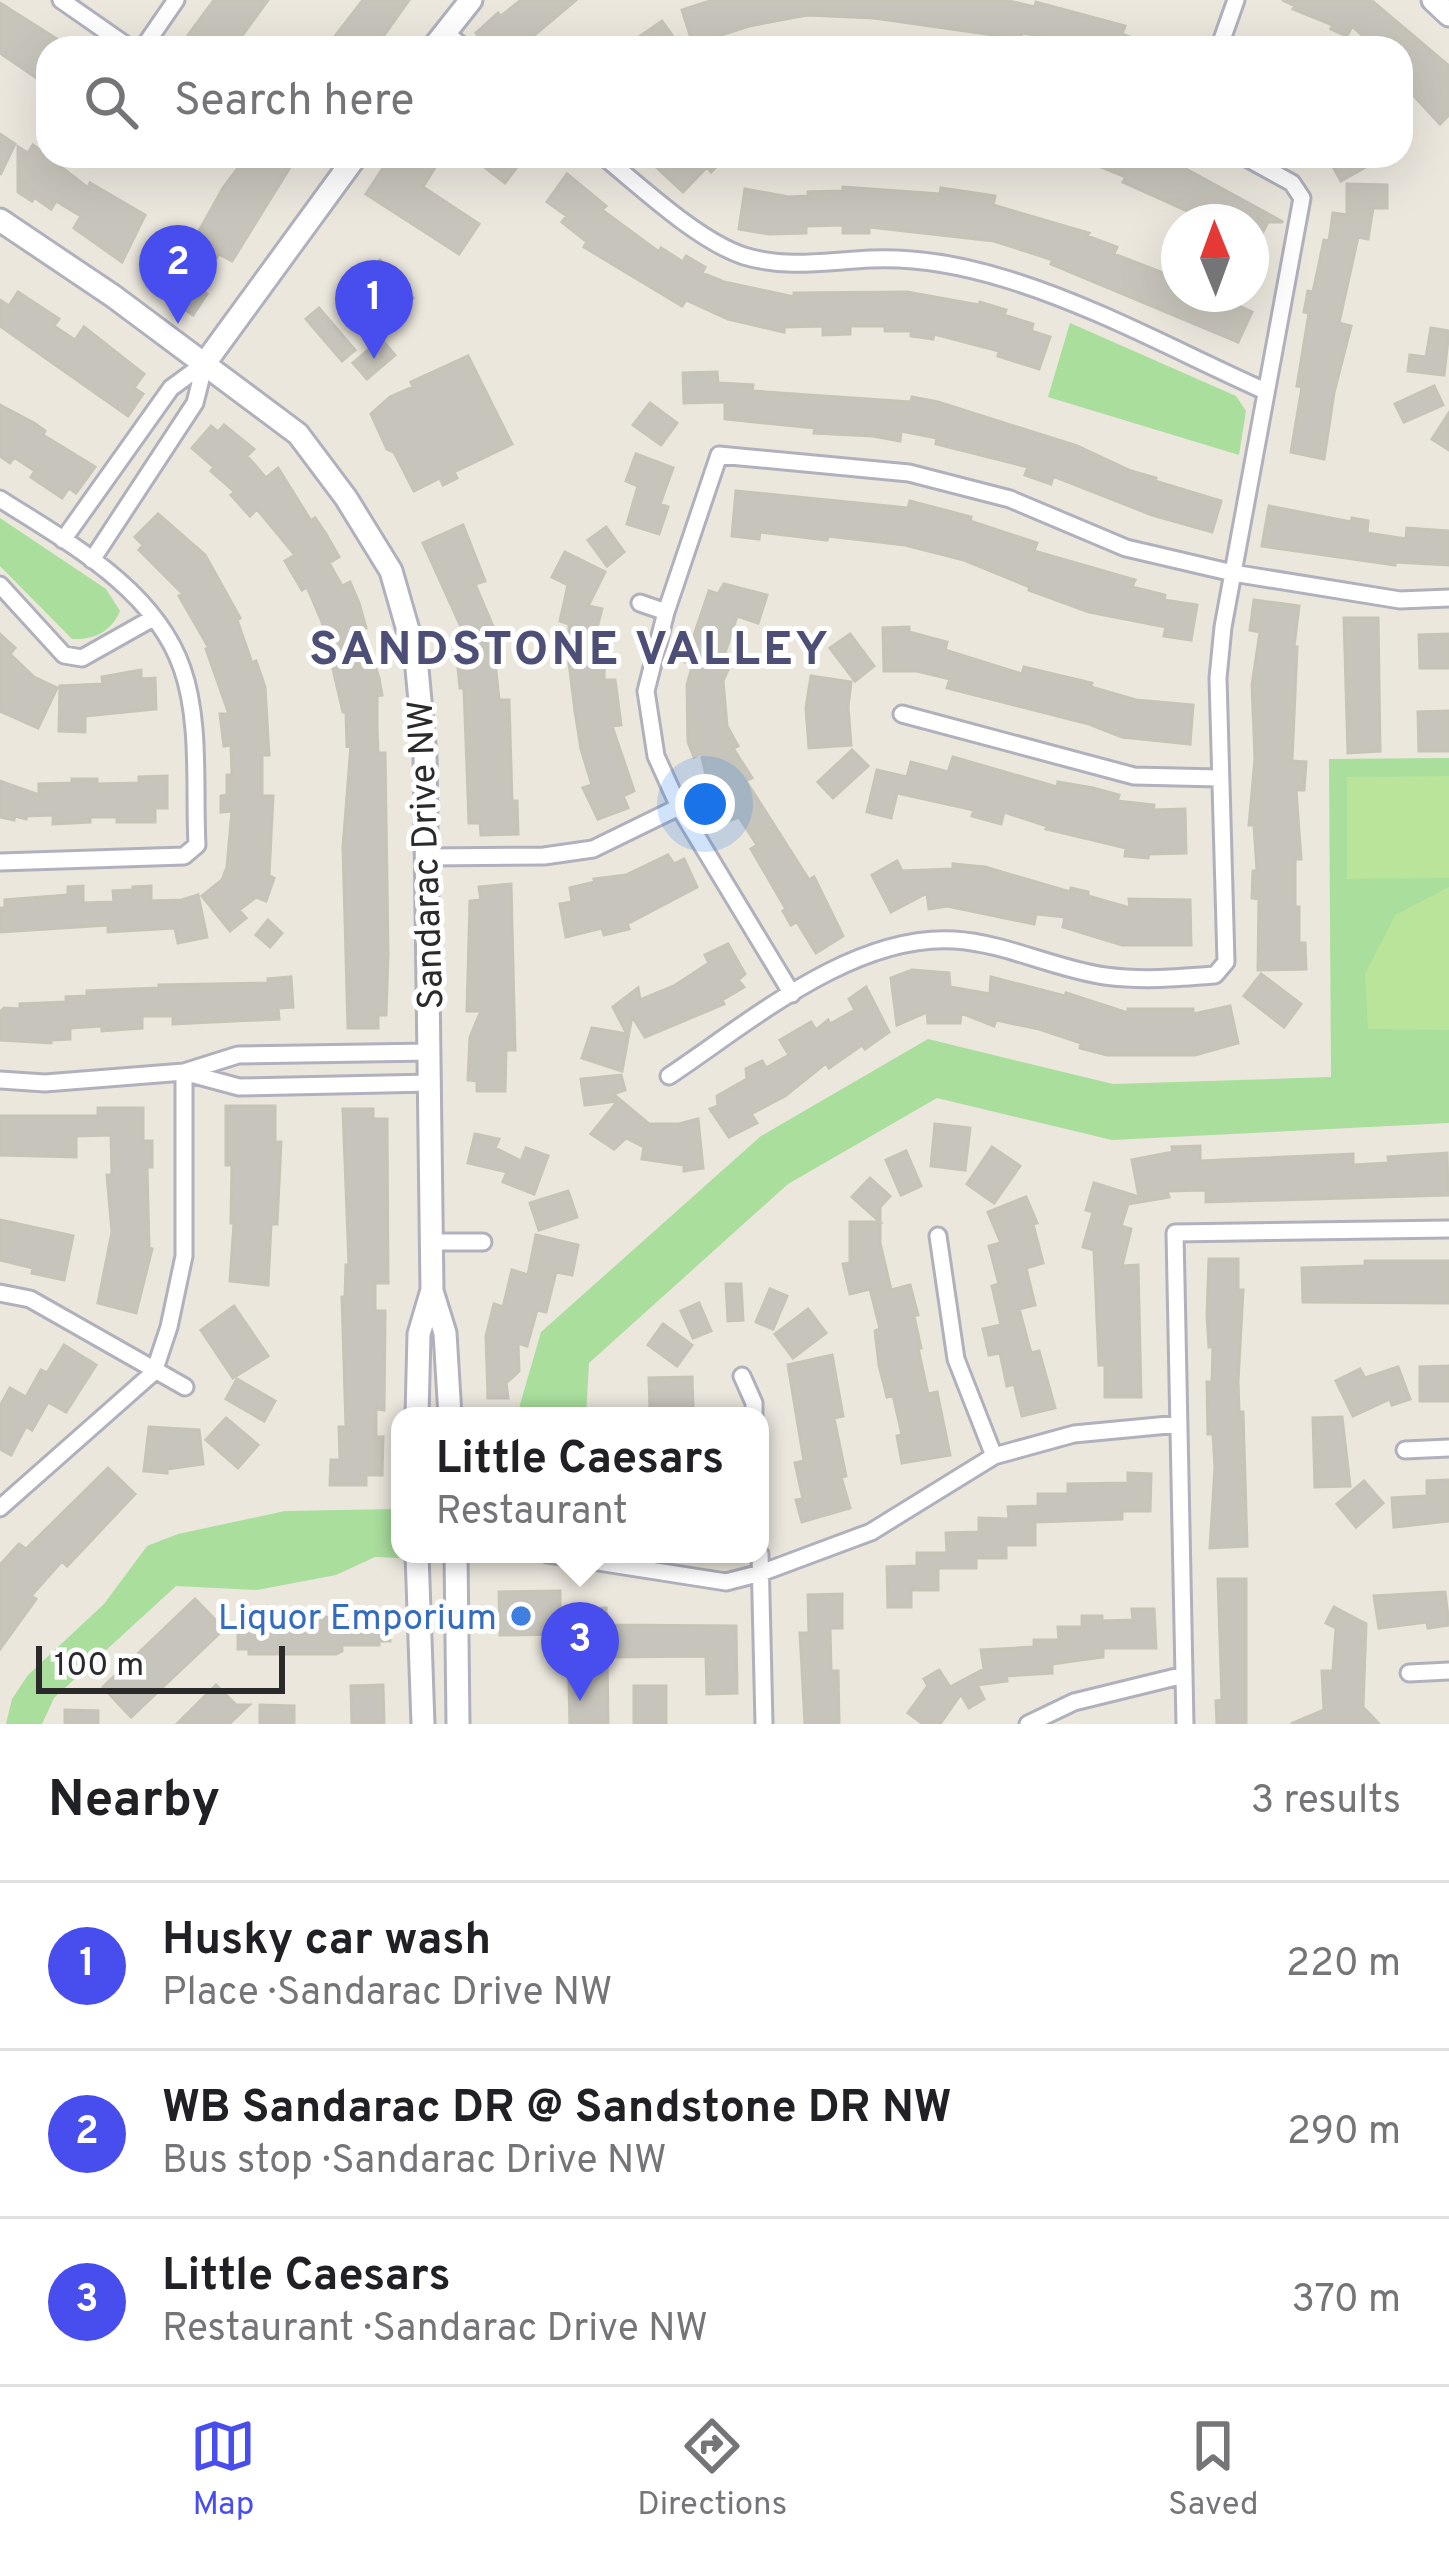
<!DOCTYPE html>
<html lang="en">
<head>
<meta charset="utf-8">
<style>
	:root { --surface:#fff; --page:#f2f2f2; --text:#202124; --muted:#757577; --line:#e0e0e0; --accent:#484eed }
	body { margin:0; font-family:Overpass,sans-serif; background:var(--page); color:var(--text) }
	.compass { position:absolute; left:1161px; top:204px; width:108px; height:108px; border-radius:50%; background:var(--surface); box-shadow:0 12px 48px #0002; rotate:359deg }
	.scale { position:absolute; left:36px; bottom:30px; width:249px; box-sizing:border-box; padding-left:12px; border:6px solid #2a2a2a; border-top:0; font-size:33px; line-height:42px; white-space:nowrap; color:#2a2a2a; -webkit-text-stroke:9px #fff; paint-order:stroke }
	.you { position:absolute; left:705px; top:804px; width:42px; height:42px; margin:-30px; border:9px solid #fff; border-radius:50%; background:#1a73e8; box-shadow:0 0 0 18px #1a73e833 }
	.badge { display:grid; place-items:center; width:78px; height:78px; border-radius:50%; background:var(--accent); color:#fff; font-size:39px; font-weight:700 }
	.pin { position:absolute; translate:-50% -99px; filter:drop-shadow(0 3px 6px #0008) }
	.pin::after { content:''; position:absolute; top:63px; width:42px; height:36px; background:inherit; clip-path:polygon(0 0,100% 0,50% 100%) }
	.popup { position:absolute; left:391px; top:1407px; width:378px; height:156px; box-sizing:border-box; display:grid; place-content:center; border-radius:24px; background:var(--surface); filter:drop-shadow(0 3px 9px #0005); font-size:39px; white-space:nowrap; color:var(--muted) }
	.popup b { font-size:45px; color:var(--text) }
	.popup::after { content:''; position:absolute; left:50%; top:100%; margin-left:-24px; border:24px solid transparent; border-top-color:var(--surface) }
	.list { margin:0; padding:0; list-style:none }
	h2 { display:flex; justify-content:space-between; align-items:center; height:156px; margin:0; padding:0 48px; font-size:51px }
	h2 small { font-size:39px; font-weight:400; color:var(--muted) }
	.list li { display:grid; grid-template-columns:78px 1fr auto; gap:36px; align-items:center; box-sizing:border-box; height:168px; padding:0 48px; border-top:3px solid var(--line) }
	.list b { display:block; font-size:45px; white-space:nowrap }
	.list p { margin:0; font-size:39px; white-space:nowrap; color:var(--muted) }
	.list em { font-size:39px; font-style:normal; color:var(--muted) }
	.icon { flex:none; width:66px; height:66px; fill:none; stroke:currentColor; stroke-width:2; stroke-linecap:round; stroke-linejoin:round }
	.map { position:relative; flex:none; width:1449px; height:1724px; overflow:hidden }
	.search { position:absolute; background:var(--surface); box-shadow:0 12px 48px #0002; left:36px; right:36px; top:36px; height:132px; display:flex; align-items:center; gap:30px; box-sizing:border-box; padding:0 42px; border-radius:36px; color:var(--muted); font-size:45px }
	.sheet { height:660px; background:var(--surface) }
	nav { display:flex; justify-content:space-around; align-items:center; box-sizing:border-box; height:168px; border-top:3px solid var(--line); background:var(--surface); font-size:33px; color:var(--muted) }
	nav a { display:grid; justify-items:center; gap:6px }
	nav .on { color:var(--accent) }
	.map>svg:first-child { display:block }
	.green { fill:#a9de9d }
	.pitch { fill:#b9e499 }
	.building { fill:#c7c5bb; stroke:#c6c3b7; stroke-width:3 }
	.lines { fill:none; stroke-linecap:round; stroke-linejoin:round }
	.street-casing { stroke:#b0b1bd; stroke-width:21 }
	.secondary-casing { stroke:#b0b1bd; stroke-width:27 }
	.street { stroke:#fff; stroke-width:15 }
	.secondary { stroke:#fff; stroke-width:21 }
	.shop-dot { fill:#3f7fe0; stroke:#fff; stroke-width:4.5 }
	.labels { text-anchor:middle; stroke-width:10; stroke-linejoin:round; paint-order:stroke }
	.street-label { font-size:36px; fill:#2a2a2a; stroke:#fff }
	.shop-label { font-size:36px; fill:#366cbe; stroke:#fff; text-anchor:end }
	.district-label { font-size:48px; font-weight:bold; letter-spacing:3px; fill:#4d4f77; stroke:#fff }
</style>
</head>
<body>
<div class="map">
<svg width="1449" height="1724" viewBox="0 0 1449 1724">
	<rect width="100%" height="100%" fill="#ebe7dd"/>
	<path class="green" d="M1070,323L1236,396L1246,411L1239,455L1048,397Z
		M0,518L106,589L120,611C111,632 94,640 72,639L0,566Z
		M1449,758V1123L1112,1140L937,1098L788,1184L589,1363L586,1416H506L519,1408L541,1332L761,1136L928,1039L1113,1084L1331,1077L1329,759Z
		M397,1509L399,1558L375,1557L336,1575L257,1590L176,1586L54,1698L42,1724H6L12,1699L28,1675L104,1604L147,1546L178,1534L285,1511Z"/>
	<path class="pitch" d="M1449,776V878L1347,879V777Z
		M1449,887V1030L1368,1029L1365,974L1395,915Z"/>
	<path class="building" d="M214,0H268L233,48H202L186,38Z
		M363,0H409L380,41L377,38L370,48H326Z
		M521,0H576L526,42L531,48H491L476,33L498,13L501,16Z
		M713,0L1009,1L1035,7L1036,2L1125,26L1122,34L1155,47L1058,48L1060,39L1022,33L1021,39L874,18L807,15L749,26L693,44L682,10Z
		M1282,0H1371L1449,66V115L1440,124L1401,82V48H1377L1352,26L1347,36L1331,29L1333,25L1293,9L1295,6Z
		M0,3L71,48H48V86L0,53Z
		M662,21L681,48H623Z
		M0,134L15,144L0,175Z
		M33,145L88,188L90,183L145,215L122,262L74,228L81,216L56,201L51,209L34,197L32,201L18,192V147L28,153Z
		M257,156H297L232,261L219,254L197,288L207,294L193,315L152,288L165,267L177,275L198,242L194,240L223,188L244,160L251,165Z
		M391,156H442L423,187L479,224L459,254L366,194Z
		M470,156H511L520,163L505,183Z
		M664,156H727L711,172L707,167L683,192L655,166Z
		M1074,156H1162L1283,222H1268L1251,255V222H1212L1123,182L1126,177Z
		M1327,156H1385L1341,181Z
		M567,174L606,206L602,210L659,252L661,248L683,262L686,256L705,267L702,273L724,282L794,297V293L907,292L979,305L980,302L1006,310L1004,315L1033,324L1031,331L1050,337L1039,369L998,356L999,351L934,334L933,339L911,336V331H885V326H850V334L823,335V326L784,327V332L728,319L686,300L682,306L584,247L587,242L562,222L567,216L547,202Z
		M1347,184L1387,185V208H1373L1368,239L1358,237L1339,323L1351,326L1334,393L1324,459L1291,452L1302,387L1297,386L1309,313L1304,312L1308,291L1313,292L1324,240L1329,241L1333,213L1347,215Z
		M843,187L940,194L941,188L995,196L993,205L1089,233L1087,236L1117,247L1114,254L1179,279V294L1226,310L1230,302L1252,312L1238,342L1051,264L1053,260L994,241L869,227V233H843V225L806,226V233L769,234L739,229L745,189L789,197L808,196V192L843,191Z
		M380,260L413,298L381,325L348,288Z
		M18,292L59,319L54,326L75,340L84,327L144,374L134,388L143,394L128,416L0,326V300L9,306Z
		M319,308L355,350L342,361L306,319Z
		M1431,328L1449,331L1444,375L1408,371L1410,355L1426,357Z
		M381,339L395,355L367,379L353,363Z
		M468,356L512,444L454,472L457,478L443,485L440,478L414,491L394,452L387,449L371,414L390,397L413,387L411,382Z
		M717,372L718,383L753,385L752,391L911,402L912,397L938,402L1077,446L1131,471L1156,478L1155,481L1221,501L1212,532L1152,515L1053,476L1051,484L1025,475L1028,467L936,444L937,438L901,431L900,441L873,436L814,433L815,428L725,419V402L684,403L683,373Z
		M1434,386L1443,405L1404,422L1395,404Z
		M650,403L677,423L661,445L633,425Z
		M0,405L34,423L45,431L43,435L95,467L76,493L69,488L62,498L31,477L35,471L14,457L10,463L0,456Z
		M1449,413V450L1432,439Z
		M224,425L254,449L247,456L266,478L278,468L311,521L315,518L326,534L339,557L329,563L342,586L350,582L359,603L366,628L354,631L361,655L371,653L379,678L382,695L377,696V728L378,753H385L388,954L386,1015H378V1028H348L343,847L351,745L347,746L346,712H343L322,622L307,587L302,590L285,561L295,555L257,509L250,516L231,495L235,492L211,471L214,467L192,448L211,426L218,432Z
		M636,454L673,468L660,504L668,507L659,534L627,524L638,486L626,481Z
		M736,491L908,508L910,501L971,517L970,521L1037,543L1034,551L1135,580L1132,587L1165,595L1164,600L1197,605L1191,640L1164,636L1166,627L1089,612L1029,590L1030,587L964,560L905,545L828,536L827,540L760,532L759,539L732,536Z
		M1269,506L1351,522L1352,518L1368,521L1367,533L1406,539L1407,528L1449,531V565L1395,562V565L1262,546Z
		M158,514L205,555L240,618L237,620L252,663L256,661L265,687L269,755H262V796H273L269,876L274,878L266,901L256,897L239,910L246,918L230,931L202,896L222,880L227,867L232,811L221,812V796L227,795V775H232L231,745L224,746L220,714H229L206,649L209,648L179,596L183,594L139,550L143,545L135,537Z
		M463,525L485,581L475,584L503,650L494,652L499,700H509L512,801H517L518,834L481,835L480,823H469L464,688H460L458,668L469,667L461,640L466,638L423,543Z
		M606,527L624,552L607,566L588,540Z
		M565,552L605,572L588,606L602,609L595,635H605L604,680H615L621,725L612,726L634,791L623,796L628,808L598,819L583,788L592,785L581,749L575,711L569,663V624L560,621L568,585L552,577Z
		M724,584L767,595L758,623L737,616L722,662L730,665L723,681L727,726L738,746L733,748L752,778L746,781L809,880L814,877L843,936L816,953L797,922L791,925L783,911L786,909L751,849L757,845L739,817L729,821L709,788L701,753L694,757L688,742L687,685L693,664L685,662L709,591L718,594Z
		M1254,600L1299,606L1294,647H1297L1292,761L1306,762L1304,790H1296L1301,859H1295V907H1299V943H1305L1306,969L1258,970L1259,899L1252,898L1253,871H1257L1254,825H1249L1255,759L1252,685L1260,632L1250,630Z
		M1344,618H1378L1380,751L1348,753Z
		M909,627V632L947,642L945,650L1022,674L1024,667L1092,683L1091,687L1136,700L1193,705L1190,744L1122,737L1089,724L947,688L950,679L917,671H884L883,628Z
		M0,634L15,648L10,654L34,677L57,688L38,728L0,711Z
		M850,634L874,666L855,681L830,648Z
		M1449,634V668H1420L1419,635Z
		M141,670V679L155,678L156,709L85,716V732L59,731L60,686L103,684L102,677Z
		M811,676L851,682L848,707L851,745L809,748L806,708Z
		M1449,711V751H1419L1418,712Z
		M852,750L868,766L833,798L818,782Z
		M953,757L1057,787L1058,782L1093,788L1119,795L1117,801L1154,805L1153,810L1185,809L1186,853L1149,854L1148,858L1125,856L1126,848L1046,829L1047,826L1004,812L1001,824L972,816L974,810L897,793L891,818L867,812L877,770L907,777L911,762L948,772Z
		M167,776V808H155V822H117V817H90V822L53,824V815L27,816L26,819L15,816L14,820L0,817V781L39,795V784L72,783V779H97V784L139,783V777Z
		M668,855L674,864L684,859L697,887L627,924L629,929L604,935L602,928L566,937L560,904L572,902L570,888L595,882L594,879L626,875Z
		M897,861L902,871L953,869V864L985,867L1070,892L1071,888L1088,892V896L1130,908L1129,899L1190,900L1191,945H1122L1063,927L1065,917L1036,914L1034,924L947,906L929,909L927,893L891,912L872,875Z
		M511,884L515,1050H506L505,1091H477V1081L468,1080L470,1037L481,1011H467L470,901L481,900L479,887Z
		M83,886V903L114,902L113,891L133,890V887L151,886V901L182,900L198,895L207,937L178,943L175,928L108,932V925L0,932V908H5V900L68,895V887Z
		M268,920L282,933L270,947L256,935Z
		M728,944L745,974L738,980L744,987L722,1000L724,1004L645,1037L632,1016L622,1071L582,1058L592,1028L627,1034L613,1007L638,988L640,1000L674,986L709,963L705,955Z
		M912,970L949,973L950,987L990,994L991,977L1065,996L1066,993L1128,1013V1009H1193V1014L1230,1006L1238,1043L1195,1055H1107L1080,1048L1081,1043L1039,1029L996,1020L994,1026L961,1013L960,1023H928L927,1012L897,1025L891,978Z
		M1261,974L1301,1004L1284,1027L1244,996Z
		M291,977L293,1007L278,1008L279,1019L173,1024V1016H142V1028L102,1031V1026L70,1028V1039L51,1040V1043L0,1040V1012L4,1008L20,1009V1004L66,1002V997L87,996V991L159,988V985L268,983V979Z
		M866,987L889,1032L865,1049L862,1045L829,1068L826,1063L785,1096L751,1114L757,1123L729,1137L710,1109L718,1106L717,1096L747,1079L746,1069L762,1061L766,1068L789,1055L780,1040L811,1022L816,1030L828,1020L830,1024L855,1010L849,999Z
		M621,1075L625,1090L613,1094L649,1124H679L698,1119L703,1168L684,1171V1165L642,1159L644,1147L626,1138L614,1149L591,1134L618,1101L585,1105L581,1079Z
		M226,1106H275V1142H281L277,1224H271L268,1285L230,1281L234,1223H231L232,1165H226Z
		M98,1108H143V1141H152V1167H147L149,1248L152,1249L136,1313L98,1303L112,1232L107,1175H112L111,1135L76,1136V1157L0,1155V1116H98Z
		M343,1109H373V1119H387L388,1283H375V1311H385L384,1410L376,1409V1437H383L382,1475H366V1485H330L331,1460H340L339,1427H346L342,1297H345L346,1265H349Z
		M935,1124L970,1128L965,1170L931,1166Z
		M475,1134L499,1139L495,1148L521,1161L526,1148L548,1156L534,1194L503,1182L507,1172L468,1163Z
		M1200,1146V1161L1353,1154V1165L1389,1163L1388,1157L1447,1153L1448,1195L1206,1202V1190L1167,1191L1169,1197L1128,1204L1121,1226L1131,1229L1122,1266L1138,1265L1141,1397H1105V1365H1099L1094,1250L1083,1247L1093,1212L1086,1210L1094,1183L1139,1197L1132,1160L1173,1152L1172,1147Z
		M992,1147L1020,1166L994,1203L967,1184Z
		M906,1151L921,1186L901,1195L886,1160Z
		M870,1178L890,1196L880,1207V1243L891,1290L910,1285L918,1315L914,1316L921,1348H918L928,1394L937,1392L950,1455L902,1463L897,1436L902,1435L893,1395L887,1397L879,1365L875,1331L880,1329L870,1289L850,1294L843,1264L850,1263V1222H880L852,1197Z
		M568,1191L577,1217L539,1230L530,1203Z
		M1026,1197L1037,1223L1033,1224L1043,1263L1026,1268L1035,1305L1019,1309L1031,1353L1039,1351L1055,1408L1022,1416L1014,1384L1007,1386L1000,1353L989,1355L983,1329L1001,1325L992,1286L999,1284L989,1246L1001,1243L988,1212Z
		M0,1220L73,1236L64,1280L32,1273L33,1268L0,1260Z
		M536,1235L578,1245L572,1275L556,1272L546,1312L537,1310L527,1346L518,1343L519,1371L506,1383L508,1398H488L486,1336L494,1304L503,1307L512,1270L528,1275Z
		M1209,1259H1238V1290H1243L1238,1382L1239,1412H1243L1247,1546L1210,1548L1215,1467L1213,1434H1208L1207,1382H1212L1213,1347H1209L1207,1315Z
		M1365,1261H1449V1303L1303,1302L1302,1268L1365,1266Z
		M726,1284H741L743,1320L728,1321Z
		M770,1289L787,1296L773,1329L756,1322Z
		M699,1303L711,1331L693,1338L681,1311Z
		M234,1306L268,1356L233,1378L201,1330Z
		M808,1309L826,1333L793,1358L775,1334Z
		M663,1324L692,1345L677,1366L648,1345Z
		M64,1345L96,1365L66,1412L48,1402L32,1430L26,1426L11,1455L0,1449V1406L10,1388L26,1397L41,1370L47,1373Z
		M832,1355L843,1416L834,1418L846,1476L841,1477L850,1508L802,1522L796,1500L803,1499L795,1463L804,1461L788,1365Z
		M1449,1366V1401H1420V1367Z
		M1398,1367L1410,1399L1392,1405L1390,1399L1353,1416L1336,1381L1360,1369L1365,1378Z
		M692,1377L693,1408L650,1409L649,1378Z
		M237,1379L275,1401L264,1421L226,1399Z
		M1342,1417L1350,1486L1315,1487L1313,1418Z
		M226,1418L258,1445L238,1468L206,1440Z
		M149,1427L199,1430L203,1464L167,1469V1473L144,1471Z
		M108,1468L135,1494L67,1566L62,1561L31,1596L36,1599L0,1649V1565L19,1544L26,1549Z
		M1128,1473L1151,1474L1150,1511H1122V1519L1035,1522V1545H1006V1558H976V1568H938V1590H911V1607H888L887,1567L917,1566V1553H947L946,1533L979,1532V1518L1009,1519L1008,1507L1038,1506V1494H1068V1484L1128,1483Z
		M1449,1480V1521L1394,1527L1392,1498L1427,1496V1481Z
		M1364,1481L1383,1503L1356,1527L1337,1504Z
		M1218,1579H1246V1724H1217L1216,1701L1222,1700Z
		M560,1591V1609L606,1608V1625L736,1626L737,1693L707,1694L706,1656L607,1657L608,1724H570L568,1641H564V1634L500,1635L499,1592Z
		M1445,1592L1449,1625L1428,1628L1427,1622L1379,1628L1374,1596Z
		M842,1594V1628H830L831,1671H838L839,1724H805L800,1633H809L808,1595Z
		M195,1599L224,1629L131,1717L103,1687Z
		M1334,1607L1366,1624L1363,1707L1379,1724H1291L1324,1710L1322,1671H1333L1336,1628L1326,1623Z
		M389,1609L390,1641H379V1645H342V1651L336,1654H249V1649H238V1618L341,1617V1610Z
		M1132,1609H1154L1156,1648H1103V1657L1052,1664V1673L1006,1676L1007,1681L977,1685L984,1699L969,1708L961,1694L940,1724H923L908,1713L928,1686L924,1679L939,1670L950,1687L984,1669L981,1650L1034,1647V1640H1059L1058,1627H1082V1616H1102V1621L1133,1620Z
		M216,1685L236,1705H249L229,1724H177Z
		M383,1685L384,1724H352L351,1686Z
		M634,1686H666V1724H634Z
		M260,1705L294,1706V1724H260Z
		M65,1710L98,1711V1724H65Z"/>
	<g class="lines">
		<g class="street-casing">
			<path id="street" d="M61,0L130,48
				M444,32L465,48
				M143,48L176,0
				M1219,48L1236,0
				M603,156C641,187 698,241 744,256C786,269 828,261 871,259C915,257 964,266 1006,279C1095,306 1180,353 1265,391
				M0,499C67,542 154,588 182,668C201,722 194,789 197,845L184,856L0,862
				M63,540L171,388L205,363
				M92,560L195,403L205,363
				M0,585L64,655L82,658L153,618
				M640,603L666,612
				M902,714L1134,776L1219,778
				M428,857L544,856L593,849L679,807
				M792,994L679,807L656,756L646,691L666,612L719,455L909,473L1010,499L1126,548L1233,573L1400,600L1449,598
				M187,1073L239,1087L432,1083
				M669,1076C750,1022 852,934 954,940C1005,943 1055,969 1105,976C1142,981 1178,978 1215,975L1226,962L1218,678L1223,627L1302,198L1292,183L1243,156
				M0,1080L45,1083L184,1072L238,1055L430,1052
				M938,1236L956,1359L994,1456
				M432,1242H483
				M0,1293L30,1299L185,1387
				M742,1376L754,1403V1416
				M1405,1450L1449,1448
				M0,1508L154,1372L169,1327L184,1256V1072
				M547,1554L726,1582L761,1573L871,1532L994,1456L1074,1434L1179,1424
				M760,1554L764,1724
				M1409,1673L1449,1671
				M1028,1724L1074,1702L1184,1675
				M1185,1724L1175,1233L1449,1229"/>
		</g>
		<g class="secondary-casing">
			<path id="secondary" d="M1433,0L1449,15
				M433,48L471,0
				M0,220L113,296L298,434L346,498L391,571L416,658L425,755L432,1290L419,1334L417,1416
				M205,363L356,156
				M432,1291L445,1333L450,1416
				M417,1554L423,1724
				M456,1554L458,1724"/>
		</g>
		<use href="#street" class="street"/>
		<use href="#secondary" class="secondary"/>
	</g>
	<circle class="shop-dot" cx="521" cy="1616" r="12"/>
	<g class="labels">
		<g class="street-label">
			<text transform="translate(424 855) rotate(-92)" y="13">Sandarac Drive NW</text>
		</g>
		<g class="shop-label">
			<text x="497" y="1629">Liquor Emporium</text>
		</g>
		<g class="district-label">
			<text x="570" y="664">SANDSTONE VALLEY</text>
		</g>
	</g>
</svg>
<svg class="compass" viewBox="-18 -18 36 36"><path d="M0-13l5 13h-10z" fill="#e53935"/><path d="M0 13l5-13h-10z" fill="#757577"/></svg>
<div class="scale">100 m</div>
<div class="you"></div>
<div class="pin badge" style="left:374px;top:359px">1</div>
<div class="pin badge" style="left:178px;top:324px">2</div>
<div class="pin badge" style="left:580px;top:1701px">3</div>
<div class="popup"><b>Little Caesars</b>Restaurant</div>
<div class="search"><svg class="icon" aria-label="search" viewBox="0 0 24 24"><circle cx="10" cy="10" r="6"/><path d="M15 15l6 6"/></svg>Search here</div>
</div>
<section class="sheet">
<h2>Nearby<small>3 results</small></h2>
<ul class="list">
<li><span class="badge">1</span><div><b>Husky car wash</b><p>Place · Sandarac Drive NW</p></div><em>220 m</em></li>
<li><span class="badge">2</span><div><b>WB Sandarac DR @ Sandstone DR NW</b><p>Bus stop · Sandarac Drive NW</p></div><em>290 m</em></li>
<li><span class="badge">3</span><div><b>Little Caesars</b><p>Restaurant · Sandarac Drive NW</p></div><em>370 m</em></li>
</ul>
</section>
<nav>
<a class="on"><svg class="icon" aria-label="map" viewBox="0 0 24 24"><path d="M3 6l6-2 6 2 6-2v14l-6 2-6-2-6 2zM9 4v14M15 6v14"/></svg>Map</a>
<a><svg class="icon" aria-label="directions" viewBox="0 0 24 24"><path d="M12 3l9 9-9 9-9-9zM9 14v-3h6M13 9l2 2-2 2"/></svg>Directions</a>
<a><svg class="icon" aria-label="saved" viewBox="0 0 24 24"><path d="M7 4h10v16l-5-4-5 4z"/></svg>Saved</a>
</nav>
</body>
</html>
